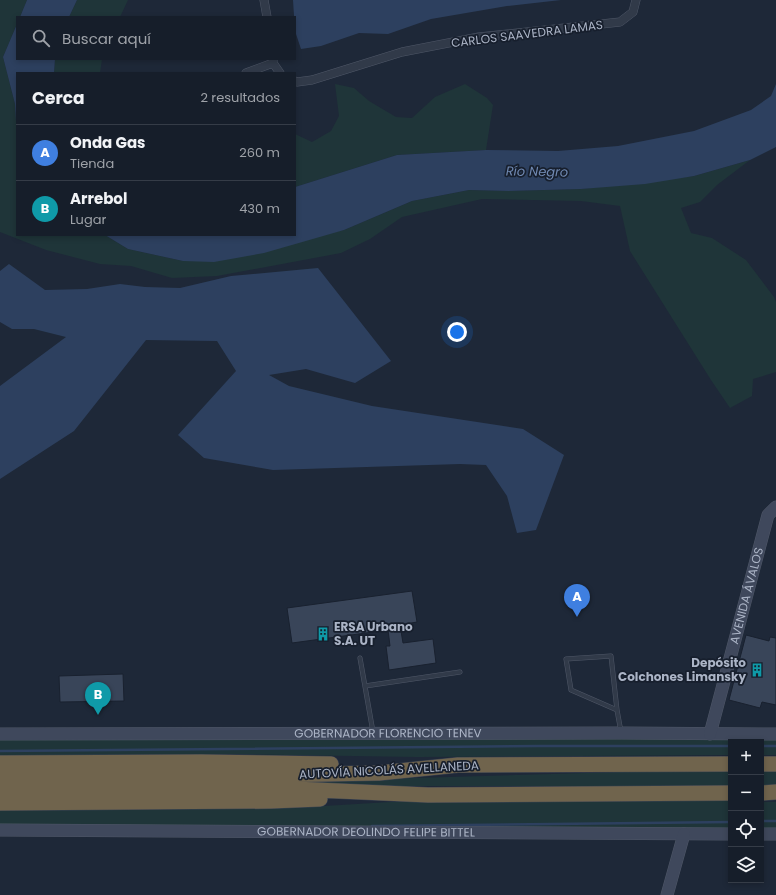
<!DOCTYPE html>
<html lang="es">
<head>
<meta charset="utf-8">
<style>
	:root { --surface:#161e2a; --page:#1f2732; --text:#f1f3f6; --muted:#9ea2a8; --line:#353c47; --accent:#8c9099 }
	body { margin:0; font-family:Poppins,sans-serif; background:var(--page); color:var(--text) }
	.controls { position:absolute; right:12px; bottom:12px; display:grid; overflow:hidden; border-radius:0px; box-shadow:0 2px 6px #0003 }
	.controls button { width:36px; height:36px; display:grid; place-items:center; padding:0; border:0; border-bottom:1px solid var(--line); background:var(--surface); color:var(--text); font:20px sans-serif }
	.you { position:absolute; left:457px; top:332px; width:14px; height:14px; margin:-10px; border:3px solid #fff; border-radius:50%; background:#1a73e8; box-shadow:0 0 0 6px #1a73e833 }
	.badge { display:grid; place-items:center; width:26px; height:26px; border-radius:50%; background:var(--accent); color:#fff; font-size:13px; font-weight:700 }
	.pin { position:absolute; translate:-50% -33px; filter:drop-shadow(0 1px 2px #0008) }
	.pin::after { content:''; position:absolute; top:21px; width:14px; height:12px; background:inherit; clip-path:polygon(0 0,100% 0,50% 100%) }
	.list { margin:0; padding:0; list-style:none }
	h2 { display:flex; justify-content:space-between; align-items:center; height:52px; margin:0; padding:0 16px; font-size:17px }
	h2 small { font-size:13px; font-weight:400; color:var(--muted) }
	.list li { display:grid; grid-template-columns:26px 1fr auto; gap:12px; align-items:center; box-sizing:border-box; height:56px; padding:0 16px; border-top:1px solid var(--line) }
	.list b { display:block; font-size:15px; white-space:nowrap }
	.list p { margin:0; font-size:13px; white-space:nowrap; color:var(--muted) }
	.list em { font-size:13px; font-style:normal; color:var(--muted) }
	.icon { flex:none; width:22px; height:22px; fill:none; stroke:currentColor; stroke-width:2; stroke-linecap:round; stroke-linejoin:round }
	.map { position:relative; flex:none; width:776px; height:895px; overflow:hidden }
	.search { position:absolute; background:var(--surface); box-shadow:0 2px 6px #0003; left:16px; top:16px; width:280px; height:44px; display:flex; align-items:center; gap:10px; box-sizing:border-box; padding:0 14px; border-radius:0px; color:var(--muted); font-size:15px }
	.panel { position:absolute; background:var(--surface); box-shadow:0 2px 6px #0003; left:16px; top:72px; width:280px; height:164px; border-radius:0px }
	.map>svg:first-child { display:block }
	.green { fill:#1f3539 }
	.water { fill:#2d405f }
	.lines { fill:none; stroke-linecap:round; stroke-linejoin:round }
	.stream { stroke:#2d405f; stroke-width:2.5 }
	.building { fill:#394559; stroke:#19212f }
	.lane-casing { stroke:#4f5767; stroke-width:5 }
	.street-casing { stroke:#4f5767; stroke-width:9 }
	.secondary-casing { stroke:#4f5767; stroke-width:13 }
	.highway-casing { stroke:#3c4453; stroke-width:16 }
	.lane { stroke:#313a49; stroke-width:4 }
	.street { stroke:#313a49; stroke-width:8 }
	.secondary { stroke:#3f485c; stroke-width:12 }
	.highway { stroke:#70644d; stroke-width:15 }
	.labels { text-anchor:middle; stroke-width:3.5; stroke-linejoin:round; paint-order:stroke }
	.street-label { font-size:12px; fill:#abb4c6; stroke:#171f2d }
	.poi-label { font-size:12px; font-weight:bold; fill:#abb4c6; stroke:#171f2d; text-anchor:start }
	.water-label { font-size:13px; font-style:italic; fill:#7089b2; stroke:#171f2d }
</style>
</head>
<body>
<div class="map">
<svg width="776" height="895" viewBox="0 0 776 895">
	<rect width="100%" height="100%" fill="#1e2838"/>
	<path class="green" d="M0,0H27L20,17H17V24L3,57L15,104L17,137V235H105L128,249L183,261L344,230L412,201L469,190L508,191L581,189L694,176L750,160L717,185L700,202L681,208L691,233L712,238L746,260L774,297L776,302V372L753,379L752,396L730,408L711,380L630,251L620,206L581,201L482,199L402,217L370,239L341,253L217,276L172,278L131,266L100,264L46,250L0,232Z
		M77,0H128L120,17H69Z
		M55,59H102L100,73H54Z
		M335,84L354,88L369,101L396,117L412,118L435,97L465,84L487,98L493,105L486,150L397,155L295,187V134L312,142L331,131L339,116Z
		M776,738V755H761V742H731V755L417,757L214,754L0,756V740Z
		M776,770V785H761V771Z
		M655,771H731V786H399L272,782Z
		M406,801H731V829L0,827V809L308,807Z
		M761,802H776V829H761Z"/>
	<path class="water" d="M27,0H77L69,17H20Z
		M293,0H561L507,6L431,19L388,34L359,33L321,46L301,49L295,31Z
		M17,24V59H55L54,73H17V137L15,104L3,57Z
		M776,84V147L750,160L694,176L645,184L581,189L508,191L469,190L412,201L344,230L264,253L214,262L183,261L128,249L105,235H295V187L397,155L486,150L558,151L618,146L694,131L751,110L771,96Z
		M9,264L45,290L87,289L120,284L145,287L180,288L231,276L318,268L391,361L355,383L306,369L269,375L289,386L372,406L523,429L564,455L536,530L517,533L507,496L486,465L460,464L273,470L204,458L178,435L236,371L217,341L146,340L74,431L0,479V386L66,337L34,329H12L0,322V271Z"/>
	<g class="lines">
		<path class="stream" d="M761,746H776
			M0,751L539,746H731
			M761,821H776
			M372,826L731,822"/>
	</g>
	<path class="building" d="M412,591L417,622L400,625L403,643L433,639L436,663L389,670L386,646H390L388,630L292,643L287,608Z
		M746,635L769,641L770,637L776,638V705L762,702L760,708L729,700Z
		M123,674L124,701L60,702L59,676Z"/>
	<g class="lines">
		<g class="lane-casing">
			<path id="lane" d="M360,658L373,732
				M365,686L460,672
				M617,710L611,656L566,659L571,690L617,710L621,732"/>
		</g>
		<g class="street-casing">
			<path id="street" d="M264,0L267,17
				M273,59V63L280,73
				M246,73L273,63
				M295,81L297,82L312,80L402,52L479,37L620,22L633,12L636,0"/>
		</g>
		<g class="secondary-casing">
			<g id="secondary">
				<path id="s1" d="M0,734L621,733L776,734"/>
				<path id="s2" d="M710,734L768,515L776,507"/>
				<path id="s3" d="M0,830L731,834"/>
				<path d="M761,834H776"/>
				<path d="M667,895L684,834"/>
			</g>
		</g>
		<g class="highway-casing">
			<path id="highway" d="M0,763L201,762L331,764
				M761,764H776
				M0,776L271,775L379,773L458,765L731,764
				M0,788H272L428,795L731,793
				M761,793L776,792
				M0,803L271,801L320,799"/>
		</g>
		<use href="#lane" class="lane"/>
		<use href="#street" class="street"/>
		<use href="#secondary" class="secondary"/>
		<use href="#highway" class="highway"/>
	</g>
	<defs>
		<g id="building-bare" transform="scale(1.08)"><path d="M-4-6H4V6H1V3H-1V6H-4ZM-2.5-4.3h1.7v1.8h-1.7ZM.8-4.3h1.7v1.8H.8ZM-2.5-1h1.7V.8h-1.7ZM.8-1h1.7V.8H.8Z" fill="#0f9aa8" stroke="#171f2d" stroke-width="2.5" paint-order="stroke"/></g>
	</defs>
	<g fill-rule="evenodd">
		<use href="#building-bare" x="323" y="634"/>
		<use href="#building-bare" x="757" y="670"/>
	</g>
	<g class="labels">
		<g class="street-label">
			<text transform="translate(527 34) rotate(-7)" y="4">CARLOS SAAVEDRA LAMAS</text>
			<text dy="4" stroke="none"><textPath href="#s2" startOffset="143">AVENIDA ÁVALOS</textPath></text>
			<text dy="4" stroke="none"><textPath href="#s1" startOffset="388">GOBERNADOR FLORENCIO TENEV</textPath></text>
			<text transform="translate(389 770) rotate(-3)" y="4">AUTOVÍA NICOLÁS AVELLANEDA</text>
			<text dy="4" stroke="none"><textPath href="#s3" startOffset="366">GOBERNADOR DEOLINDO FELIPE BITTEL</textPath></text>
		</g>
		<g class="poi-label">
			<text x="334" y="631">ERSA Urbano<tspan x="334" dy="14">S.A. UT</tspan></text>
			<text x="746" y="667" text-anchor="end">Depósito<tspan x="746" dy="14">Colchones Limansky</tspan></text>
		</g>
		<g class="water-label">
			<text transform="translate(537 171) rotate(1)" y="5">Río Negro</text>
		</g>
	</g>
</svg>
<div class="controls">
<button>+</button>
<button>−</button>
<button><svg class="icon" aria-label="locate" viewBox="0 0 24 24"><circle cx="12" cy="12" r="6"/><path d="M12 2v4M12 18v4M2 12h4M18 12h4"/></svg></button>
<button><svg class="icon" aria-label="layers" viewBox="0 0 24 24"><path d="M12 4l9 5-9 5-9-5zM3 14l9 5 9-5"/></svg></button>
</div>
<div class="you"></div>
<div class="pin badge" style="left:577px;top:617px;background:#3f7fe0">A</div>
<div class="pin badge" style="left:98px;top:715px;background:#0f9aa8">B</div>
<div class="search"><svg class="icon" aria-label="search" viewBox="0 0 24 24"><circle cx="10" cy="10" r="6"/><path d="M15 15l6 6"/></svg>Buscar aquí</div>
<section class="panel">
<h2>Cerca<small>2 resultados</small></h2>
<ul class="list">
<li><span class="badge" style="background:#3f7fe0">A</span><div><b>Onda Gas</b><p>Tienda</p></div><em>260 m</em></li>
<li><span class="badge" style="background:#0f9aa8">B</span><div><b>Arrebol</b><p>Lugar</p></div><em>430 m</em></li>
</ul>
</section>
</div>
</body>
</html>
